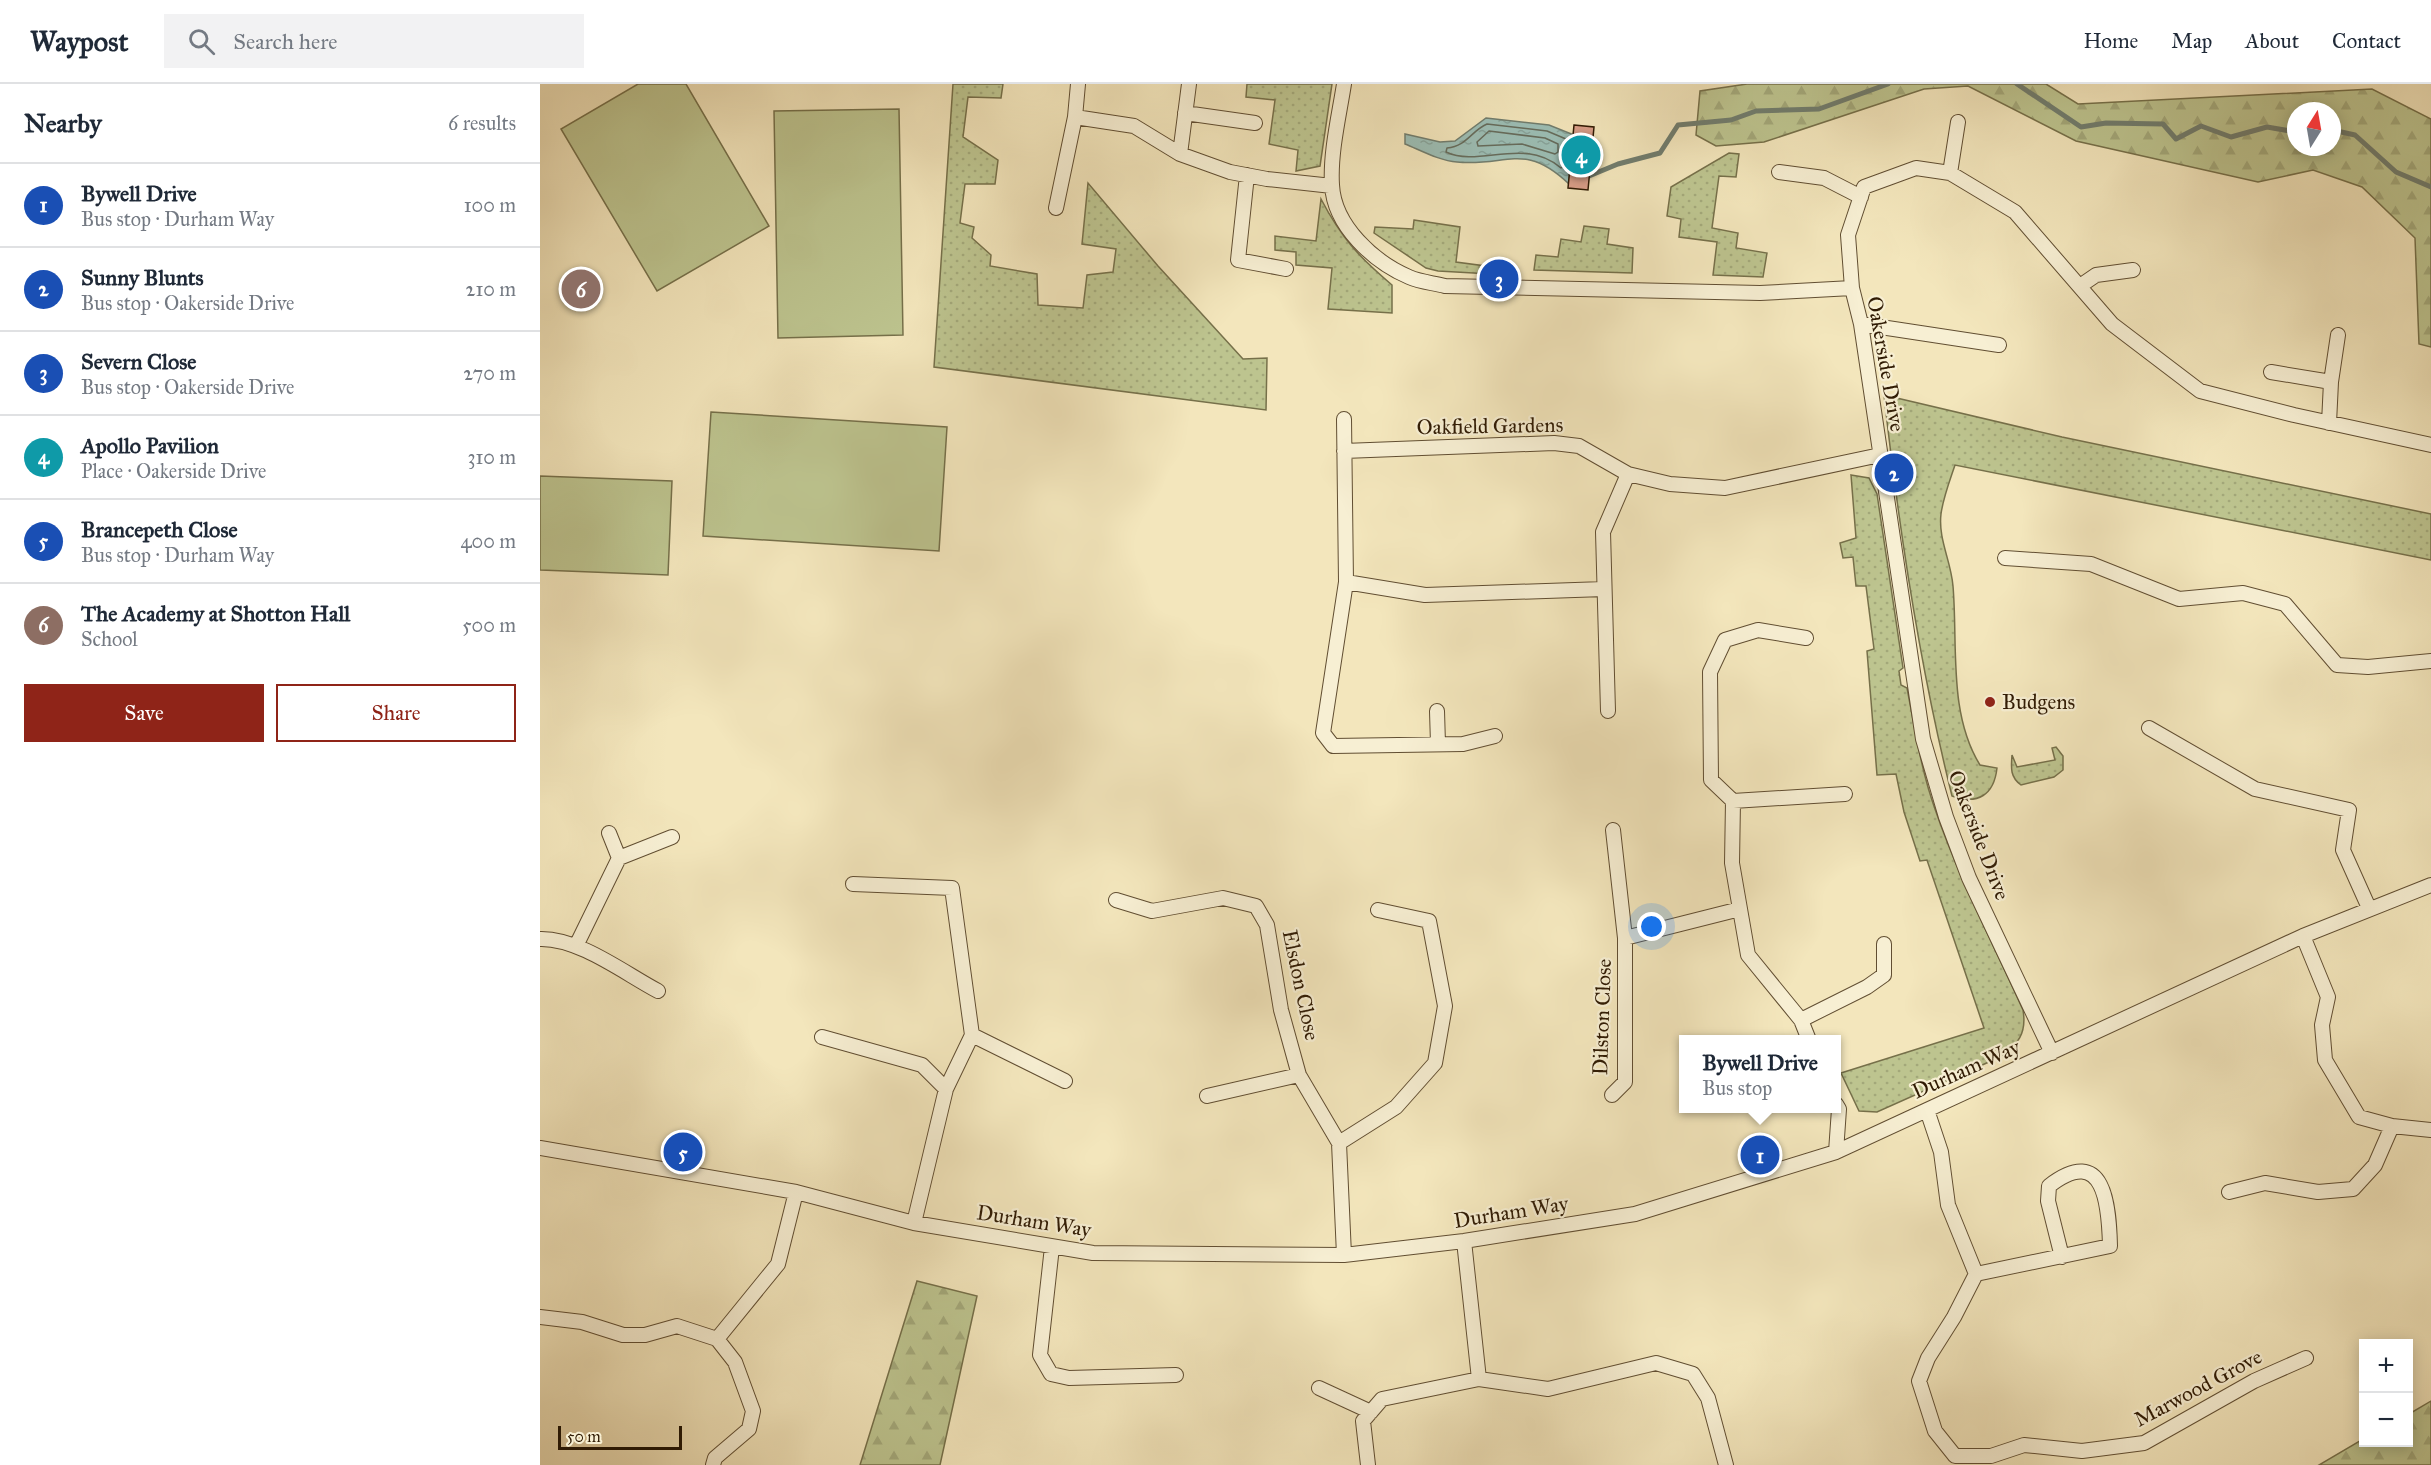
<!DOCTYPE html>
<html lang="en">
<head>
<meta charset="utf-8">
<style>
	:root { --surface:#fff; --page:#f2f2f3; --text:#1f2937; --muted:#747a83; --line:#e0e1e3; --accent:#8f2418 }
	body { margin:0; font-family:"IM FELL Great Primer",serif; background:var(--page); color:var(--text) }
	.controls { position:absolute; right:18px; bottom:18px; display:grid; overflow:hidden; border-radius:0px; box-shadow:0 3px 15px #0003 }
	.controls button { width:54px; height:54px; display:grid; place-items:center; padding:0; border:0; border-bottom:2px solid var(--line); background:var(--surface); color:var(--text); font:30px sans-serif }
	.compass { position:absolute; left:1747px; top:18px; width:54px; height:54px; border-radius:50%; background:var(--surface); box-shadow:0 3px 15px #0003; rotate:11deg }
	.scale { position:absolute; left:18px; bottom:15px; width:124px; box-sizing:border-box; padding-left:6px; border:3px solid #301b04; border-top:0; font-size:16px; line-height:21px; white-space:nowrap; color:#301b04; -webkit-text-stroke:4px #f7efd3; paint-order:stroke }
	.you { position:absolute; left:1112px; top:843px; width:21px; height:21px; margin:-15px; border:4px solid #fff; border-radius:50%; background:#1a73e8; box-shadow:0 0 0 9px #1a73e833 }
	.badge { display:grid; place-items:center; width:39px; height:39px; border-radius:50%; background:var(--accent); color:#fff; font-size:20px; font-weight:700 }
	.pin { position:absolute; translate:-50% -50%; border:3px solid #fff; box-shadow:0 2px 6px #0006 }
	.popup { position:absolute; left:1139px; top:951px; width:162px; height:78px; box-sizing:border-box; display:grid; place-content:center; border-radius:0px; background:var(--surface); filter:drop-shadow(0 2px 4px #0005); font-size:20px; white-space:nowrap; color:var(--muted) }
	.popup b { font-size:22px; color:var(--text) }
	.popup::after { content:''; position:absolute; left:50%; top:100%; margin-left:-12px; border:12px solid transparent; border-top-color:var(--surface) }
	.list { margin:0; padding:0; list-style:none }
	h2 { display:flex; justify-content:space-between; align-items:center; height:78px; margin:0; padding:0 24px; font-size:26px }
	h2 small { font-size:20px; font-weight:400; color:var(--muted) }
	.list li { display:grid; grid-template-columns:39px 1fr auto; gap:18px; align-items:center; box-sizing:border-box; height:84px; padding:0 24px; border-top:2px solid var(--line) }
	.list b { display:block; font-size:22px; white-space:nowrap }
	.list p { margin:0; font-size:20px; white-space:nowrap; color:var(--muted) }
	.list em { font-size:20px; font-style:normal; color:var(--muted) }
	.actions { display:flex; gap:12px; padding:18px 24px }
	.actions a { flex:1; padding:14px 0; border:2px solid var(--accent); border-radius:0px; text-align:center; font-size:21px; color:var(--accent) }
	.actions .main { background:var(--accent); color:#fff }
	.icon { flex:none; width:33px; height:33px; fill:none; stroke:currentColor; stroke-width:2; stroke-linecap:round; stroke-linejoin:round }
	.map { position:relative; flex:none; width:1891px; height:1381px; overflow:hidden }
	header { display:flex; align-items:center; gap:36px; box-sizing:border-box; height:84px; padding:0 30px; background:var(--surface); border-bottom:2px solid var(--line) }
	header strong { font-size:28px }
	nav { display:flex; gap:33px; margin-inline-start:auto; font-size:21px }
	.search { width:420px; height:54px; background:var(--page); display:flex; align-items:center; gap:15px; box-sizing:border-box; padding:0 21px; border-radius:0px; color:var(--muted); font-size:22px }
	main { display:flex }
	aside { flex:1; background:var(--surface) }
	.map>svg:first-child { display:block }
	.grass { fill:url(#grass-dots); stroke:#76704a; stroke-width:1.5 }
	.forest { fill:url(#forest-firs); stroke:#76704a; stroke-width:1.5; fill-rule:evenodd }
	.pitch { fill:#bdc48f; stroke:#76704a; stroke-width:1.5 }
	.water { fill:url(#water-ripples); stroke:#717d6e; stroke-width:1.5 }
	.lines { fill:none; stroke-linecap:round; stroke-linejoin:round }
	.shore { stroke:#666c5c; stroke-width:1.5 }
	.stream { stroke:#717d6e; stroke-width:5 }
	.building { fill:#d99e89; stroke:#301b04; stroke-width:1.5 }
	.street-casing { stroke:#614e32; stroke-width:16 }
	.street { stroke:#f7efd3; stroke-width:14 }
	.poi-dot { fill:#8f2418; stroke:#f7efd3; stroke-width:2 }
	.labels { text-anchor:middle; stroke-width:4.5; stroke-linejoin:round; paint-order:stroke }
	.street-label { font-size:21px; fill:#301b04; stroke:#f7efd3 }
	.poi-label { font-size:21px; fill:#301b04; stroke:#f7efd3; text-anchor:start }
</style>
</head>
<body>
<header>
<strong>Waypost</strong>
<div class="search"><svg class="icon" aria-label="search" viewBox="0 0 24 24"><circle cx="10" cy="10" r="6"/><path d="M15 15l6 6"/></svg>Search here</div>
<nav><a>Home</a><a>Map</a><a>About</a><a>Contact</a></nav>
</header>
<main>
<aside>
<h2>Nearby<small>6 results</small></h2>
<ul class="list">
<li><span class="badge" style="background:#1a4fb4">1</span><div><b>Bywell Drive</b><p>Bus stop · Durham Way</p></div><em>100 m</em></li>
<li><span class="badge" style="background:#1a4fb4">2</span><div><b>Sunny Blunts</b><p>Bus stop · Oakerside Drive</p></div><em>210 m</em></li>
<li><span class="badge" style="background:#1a4fb4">3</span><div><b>Severn Close</b><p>Bus stop · Oakerside Drive</p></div><em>270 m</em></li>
<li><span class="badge" style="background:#0f9aa8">4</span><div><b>Apollo Pavilion</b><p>Place · Oakerside Drive</p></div><em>310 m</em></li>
<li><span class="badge" style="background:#1a4fb4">5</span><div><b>Brancepeth Close</b><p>Bus stop · Durham Way</p></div><em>400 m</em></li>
<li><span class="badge" style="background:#8d6e63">6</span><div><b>The Academy at Shotton Hall</b><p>School</p></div><em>500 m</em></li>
</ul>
<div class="actions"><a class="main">Save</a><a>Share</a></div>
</aside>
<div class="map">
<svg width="1891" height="1381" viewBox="0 0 1891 1381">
	<defs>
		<pattern id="grass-dots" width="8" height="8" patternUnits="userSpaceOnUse" patternTransform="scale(1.5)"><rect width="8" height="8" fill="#bdc48f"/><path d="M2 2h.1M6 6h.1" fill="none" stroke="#a3a87a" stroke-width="1.8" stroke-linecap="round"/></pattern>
		<pattern id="forest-firs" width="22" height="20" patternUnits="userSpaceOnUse" patternTransform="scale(1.5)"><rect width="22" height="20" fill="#bdc48f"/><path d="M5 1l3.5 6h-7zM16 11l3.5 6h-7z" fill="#a3a87a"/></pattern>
		<pattern id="water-ripples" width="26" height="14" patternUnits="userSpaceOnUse" patternTransform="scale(1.5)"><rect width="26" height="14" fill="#9cbeb5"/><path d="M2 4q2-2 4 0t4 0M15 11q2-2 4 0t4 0" fill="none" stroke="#87a39a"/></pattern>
	</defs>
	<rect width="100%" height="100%" fill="#f3e6bc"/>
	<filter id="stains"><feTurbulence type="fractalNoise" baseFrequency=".00333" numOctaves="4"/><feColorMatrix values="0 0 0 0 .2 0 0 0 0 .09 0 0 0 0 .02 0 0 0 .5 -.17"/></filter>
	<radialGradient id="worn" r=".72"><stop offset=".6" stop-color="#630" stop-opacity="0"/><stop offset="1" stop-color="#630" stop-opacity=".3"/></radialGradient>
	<path class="grass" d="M413,0H463L461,14L428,13L423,53L458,76L455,100H425L420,139L434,143L432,154L451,171L450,182L497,190L498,221L543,224L547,191L573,188L576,165L542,160L548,99L618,182L703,275L727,274L726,326L394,283Z
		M707,0H792L780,82L756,87L758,66L729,60L735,16L706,13Z
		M1189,69L1199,70L1196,93L1179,92L1172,144L1198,149L1196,164L1227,169L1223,193L1173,191L1177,158L1139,153L1141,135L1127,132L1131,103Z
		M781,115C802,155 818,172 852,201V229L788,225L792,184L756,181V168L735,166V152L776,157Z
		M874,136L920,143L916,178L953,183L951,190L898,187L886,184L834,149L835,143L873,145Z
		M1044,142L1069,145L1067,160L1093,164L1092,189L994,186L996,171L1018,173L1021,155L1041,158Z
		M1344,311L1522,353L1891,430V476L1415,381C1410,396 1403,414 1401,430C1398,455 1411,477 1413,502C1418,561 1408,629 1440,681L1457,684C1454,711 1438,721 1412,712C1379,580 1359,446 1344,311Z
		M1311,391L1329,394L1337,410L1363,584L1359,587L1361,601L1367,604C1375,645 1381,686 1395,725C1419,795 1453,859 1483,926C1487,949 1478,961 1460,973L1337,1028L1319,1027L1301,989L1444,944L1387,776L1380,777L1364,728L1356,690L1337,691L1327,567L1334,565L1326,502H1316L1313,473L1303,474L1300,459L1316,454Z
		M1516,663L1523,672V686L1514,693L1481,701C1470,693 1471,684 1472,671L1477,683L1515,676L1512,664Z"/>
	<path class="forest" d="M1207,0H1506L1538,20L1832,5L1891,35V263L1879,260L1875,154L1822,103L1773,86L1718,98L1536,57L1428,2L1384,5L1224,58L1176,62L1156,51L1160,7ZM1756,27H1792V63H1756Z
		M377,1197L437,1212L400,1381H320Z
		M1891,1317V1381H1779L1823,1355L1824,1358H1868L1869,1330Z"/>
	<path class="pitch" d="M98,0H146L229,142L117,207L21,45Z
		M359,25L363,251L238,254L234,27Z
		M171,328L407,343L399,467L163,452Z
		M0,392L132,397L128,491L0,486Z"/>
	<path class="water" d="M946,34L1009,41L1034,51L1029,100C984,57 967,83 917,78C900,77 880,66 865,60V50L900,58L915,57Z"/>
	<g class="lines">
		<path class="shore" d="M947,40L1007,47L1026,55L1024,82L1021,84C983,52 940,84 906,68L907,64C927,62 931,47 947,40Z
			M949,47L1005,54L1018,60V68L1015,70L982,60L938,62L937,58Z"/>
		<path class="stream" d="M1477,0L1541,43L1566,39L1623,40L1636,55L1661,42L1691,53L1727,43L1756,48
			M1792,46L1815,51L1856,88L1891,103
			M1043,92H1049L1078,80L1120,69L1138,41L1191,36L1216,27L1279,25L1348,0"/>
	</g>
	<path class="building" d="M1034,41L1054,43L1048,106L1028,104Z"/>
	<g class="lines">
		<g class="street-casing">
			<path id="street" d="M804,0C799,32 790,69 792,101C794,142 834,178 869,193C880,198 894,199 905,202L1220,209L1312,204
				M645,29L715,39
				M535,33L594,42L640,70L690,88L727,95L792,102
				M640,70L649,0
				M1239,88L1284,94L1321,113
				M1410,89L1418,38
				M707,91L698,176L746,185
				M516,124L535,33L538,0
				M1540,202L1556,191L1593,186
				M1321,240L1459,261
				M1731,288L1791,298
				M804,335L806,498
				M1789,339L1791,298L1798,251
				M804,367L1014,359L1039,362L1088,390L1130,400L1185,404L1340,371
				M1465,474L1551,480L1639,515L1703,509L1745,520L1797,581L1828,583L1891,577
				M1266,554L1218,546L1185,556L1170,588L1171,696L1193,717L1192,779L1208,871L1261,936L1269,956
				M897,627L898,660
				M1068,627L1063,448L1088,390
				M1609,644L1715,705L1809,726L1803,766L1829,824
				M955,652L923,660L793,662L783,649L806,498L885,511L1064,505
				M1193,717L1305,710
				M69,749L79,774
				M313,800L412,804L432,951L406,1005L374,1139
				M576,816L612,827L683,814L716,822L727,841L741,926L759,991L799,1059L804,1171
				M1763,852L1788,913L1782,941L1785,976L1819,1033L1852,1042L1891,1046
				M1085,854L1200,825
				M0,855C39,854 84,889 118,907
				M36,862L79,774L132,753
				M1261,936L1327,903L1344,891V860
				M432,951L525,997
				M282,953L382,981L406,1005
				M1512,969L1429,794L1406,733L1383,655L1321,240L1312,204L1308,151L1324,103L1376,84L1410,89L1475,128L1572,240L1660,307L1754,331L1891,361
				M1072,1011L1085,998V854L1073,746
				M667,1012L759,991
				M1387,1026L1401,1068L1408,1121L1436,1190L1570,1162C1569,1122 1565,1059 1509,1102L1508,1117L1522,1173
				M799,1059L856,1023L895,979L905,922L889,837L838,826
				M0,1064L256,1108L374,1139L553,1169L804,1171L924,1157L1095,1130L1296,1068L1763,852L1891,801
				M1296,1068L1299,1025L1296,1020
				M1689,1108L1725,1099L1778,1108L1813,1105L1835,1081L1852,1042
				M924,1157L939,1295
				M512,1163L500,1271L511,1290L529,1294L636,1291
				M1436,1190L1414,1233L1388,1274L1379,1297L1395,1347L1415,1372H1451L1484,1361L1542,1367L1604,1359L1714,1297L1766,1274
				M0,1233L42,1238L83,1251H105L137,1242L177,1255L195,1278L213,1327L209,1345L175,1374L173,1381
				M177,1255L238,1180L256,1108
				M779,1304L831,1328
				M828,1381L823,1337L842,1315L939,1295L1008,1305L1116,1279L1153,1290L1168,1314L1186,1381"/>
		</g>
		<use href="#street" class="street"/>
	</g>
	<circle class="poi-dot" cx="1450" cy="618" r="6"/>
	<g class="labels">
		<g class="street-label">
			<text transform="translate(1346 280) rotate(80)" y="7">Oakerside Drive</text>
			<text transform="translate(950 342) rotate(-1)" y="7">Oakfield Gardens</text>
			<text transform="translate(1439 751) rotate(69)" y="7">Oakerside Drive</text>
			<text transform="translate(761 901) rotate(78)" y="7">Elsdon Close</text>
			<text transform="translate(1062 933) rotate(-88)" y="7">Dilston Close</text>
			<text transform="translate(1426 985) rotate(-24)" y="7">Durham Way</text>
			<text transform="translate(971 1128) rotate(-9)" y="7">Durham Way</text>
			<text transform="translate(494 1137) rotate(9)" y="7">Durham Way</text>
			<text transform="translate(1658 1304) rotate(-28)" y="7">Marwood Grove</text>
		</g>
		<g class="poi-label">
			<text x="1462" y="625">Budgens</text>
		</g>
	</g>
	<rect width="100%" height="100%" filter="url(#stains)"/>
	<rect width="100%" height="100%" fill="url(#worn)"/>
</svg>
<div class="controls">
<button>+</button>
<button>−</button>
</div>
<svg class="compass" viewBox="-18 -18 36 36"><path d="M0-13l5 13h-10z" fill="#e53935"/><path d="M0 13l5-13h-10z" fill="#747a83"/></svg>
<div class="scale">50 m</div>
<div class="you"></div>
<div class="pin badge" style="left:1220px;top:1071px;background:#1a4fb4">1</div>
<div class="popup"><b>Bywell Drive</b>Bus stop</div>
<div class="pin badge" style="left:1354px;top:389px;background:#1a4fb4">2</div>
<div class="pin badge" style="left:959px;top:195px;background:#1a4fb4">3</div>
<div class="pin badge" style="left:1041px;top:71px;background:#0f9aa8">4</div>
<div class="pin badge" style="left:143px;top:1068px;background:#1a4fb4">5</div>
<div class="pin badge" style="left:41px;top:205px;background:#8d6e63">6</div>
</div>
</main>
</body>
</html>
